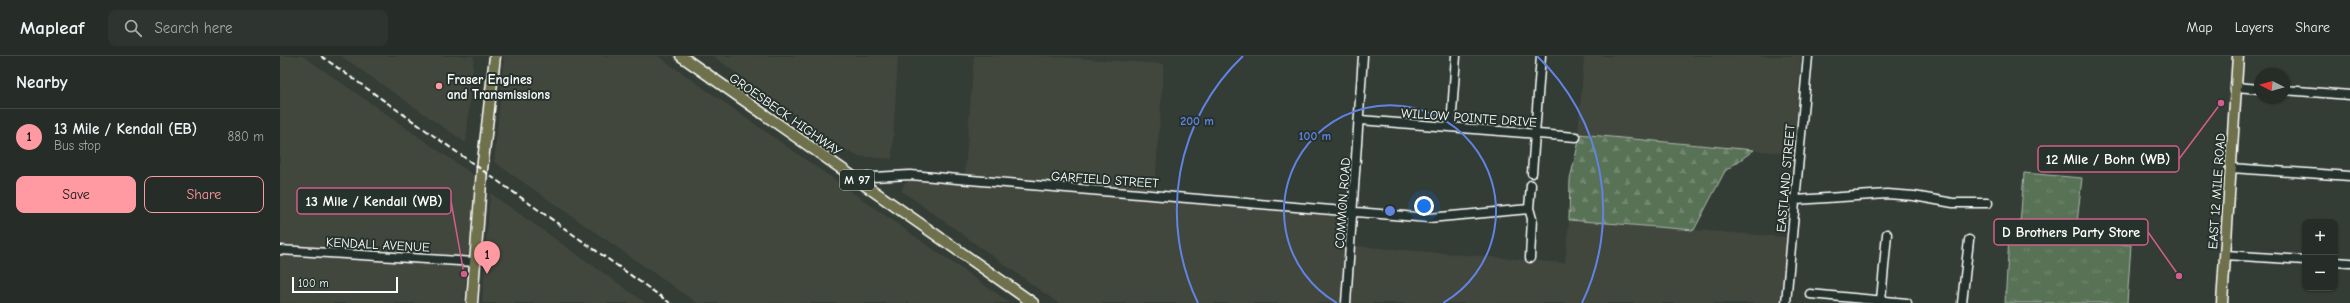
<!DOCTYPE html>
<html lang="en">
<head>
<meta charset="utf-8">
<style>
	:root { --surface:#262d28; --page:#2e3530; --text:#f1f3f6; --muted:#a4a8a8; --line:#424945; --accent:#ff9aa2 }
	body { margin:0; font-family:"Comic Neue",sans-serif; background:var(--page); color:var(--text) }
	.controls { position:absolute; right:12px; bottom:12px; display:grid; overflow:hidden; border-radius:8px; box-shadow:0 1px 3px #0004 }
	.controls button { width:36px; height:36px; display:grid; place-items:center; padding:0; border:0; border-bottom:1px solid var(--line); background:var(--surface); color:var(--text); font:20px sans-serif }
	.compass { position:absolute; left:1974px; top:12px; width:36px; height:36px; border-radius:50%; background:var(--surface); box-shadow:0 1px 3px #0004; rotate:276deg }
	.scale { position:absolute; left:12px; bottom:10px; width:106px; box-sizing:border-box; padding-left:4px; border:2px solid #fff; border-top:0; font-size:11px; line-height:14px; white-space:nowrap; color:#fff; -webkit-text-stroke:3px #26332d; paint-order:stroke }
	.you { position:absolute; left:1144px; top:150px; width:14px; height:14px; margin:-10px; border:3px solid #fff; border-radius:50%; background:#1a73e8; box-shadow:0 0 0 6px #1a73e833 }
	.badge { display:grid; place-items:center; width:26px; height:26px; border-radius:50%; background:var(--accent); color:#111; font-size:13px; font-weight:700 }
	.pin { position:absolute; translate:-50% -33px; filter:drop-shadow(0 1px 2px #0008) }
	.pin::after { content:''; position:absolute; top:21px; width:14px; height:12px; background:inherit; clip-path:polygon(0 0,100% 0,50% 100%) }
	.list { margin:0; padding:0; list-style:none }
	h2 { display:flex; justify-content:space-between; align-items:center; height:52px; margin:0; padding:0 16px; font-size:17px }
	h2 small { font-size:13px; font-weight:400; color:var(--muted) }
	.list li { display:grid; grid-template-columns:26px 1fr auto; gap:12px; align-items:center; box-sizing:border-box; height:56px; padding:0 16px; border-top:1px solid var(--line) }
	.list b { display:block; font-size:15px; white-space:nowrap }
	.list p { margin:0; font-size:13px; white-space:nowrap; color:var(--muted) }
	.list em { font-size:13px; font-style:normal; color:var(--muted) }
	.actions { display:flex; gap:8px; padding:12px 16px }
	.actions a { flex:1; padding:9px 0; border:1px solid var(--accent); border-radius:8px; text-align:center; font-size:14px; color:var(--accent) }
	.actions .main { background:var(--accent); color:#111 }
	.icon { flex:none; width:22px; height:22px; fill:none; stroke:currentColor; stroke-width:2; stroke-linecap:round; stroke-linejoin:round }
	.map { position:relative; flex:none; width:2070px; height:247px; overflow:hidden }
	header { display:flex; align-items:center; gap:24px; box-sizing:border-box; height:56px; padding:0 20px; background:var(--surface); border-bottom:1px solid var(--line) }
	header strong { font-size:19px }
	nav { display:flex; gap:22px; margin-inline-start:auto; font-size:14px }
	.search { width:280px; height:36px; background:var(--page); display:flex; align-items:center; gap:10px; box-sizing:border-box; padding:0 14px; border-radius:8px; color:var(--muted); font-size:15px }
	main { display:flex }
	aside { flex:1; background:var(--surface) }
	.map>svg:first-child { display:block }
	.built { fill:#43463e }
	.grass { fill:url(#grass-tufts); stroke:#acb8ab }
	.forest { fill:url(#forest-firs); stroke:#acb8ab }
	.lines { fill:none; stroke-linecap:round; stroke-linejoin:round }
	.minor-casing { stroke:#fff; stroke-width:11 }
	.major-casing { stroke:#fff; stroke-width:13 }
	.minor { stroke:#26332d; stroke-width:8 }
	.major { stroke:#6e714b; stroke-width:10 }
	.rail { stroke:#fff; stroke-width:2; stroke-dasharray:6 3; stroke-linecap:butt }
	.ring { fill:none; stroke:#6183e4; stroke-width:2 }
	.poi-dot { fill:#ff9aa2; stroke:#26332d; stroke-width:1.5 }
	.labels { text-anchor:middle; stroke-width:4; stroke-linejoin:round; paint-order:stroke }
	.shield { fill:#26332d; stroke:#bec2c0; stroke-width:1 }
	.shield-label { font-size:12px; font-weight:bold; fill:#fff }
	.poi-label { font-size:13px; font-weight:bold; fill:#fff; stroke:#26332d; text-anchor:start }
	.street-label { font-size:13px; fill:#fff; stroke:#26332d }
	.centre { fill:#6183e4; stroke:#26332d; stroke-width:2 }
	.ring-label { font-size:12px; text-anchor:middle; font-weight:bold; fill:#6183e4; stroke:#26332d; stroke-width:4; stroke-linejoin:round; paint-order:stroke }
	.leader { fill:none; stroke:#d45d8c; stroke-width:1.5 }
	.callout-dot { fill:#d45d8c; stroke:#26332d; stroke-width:1.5 }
	.callout { fill:#26332d; stroke:#d45d8c; stroke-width:1.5 }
	.callout-label { font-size:14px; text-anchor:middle; font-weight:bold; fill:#fff }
</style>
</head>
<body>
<header>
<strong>Mapleaf</strong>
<div class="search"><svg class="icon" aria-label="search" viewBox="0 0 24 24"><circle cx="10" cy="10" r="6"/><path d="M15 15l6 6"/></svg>Search here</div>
<nav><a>Map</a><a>Layers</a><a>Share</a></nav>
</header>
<main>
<aside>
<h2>Nearby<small></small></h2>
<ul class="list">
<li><span class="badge">1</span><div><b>13 Mile / Kendall (EB)</b><p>Bus stop</p></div><em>880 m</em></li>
</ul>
<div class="actions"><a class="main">Save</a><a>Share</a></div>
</aside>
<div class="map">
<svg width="2070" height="247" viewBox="0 0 2070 247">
	<defs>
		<pattern id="grass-tufts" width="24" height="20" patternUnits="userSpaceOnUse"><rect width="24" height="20" fill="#597257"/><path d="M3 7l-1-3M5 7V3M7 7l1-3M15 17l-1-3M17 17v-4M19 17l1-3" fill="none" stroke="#728770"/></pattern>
		<pattern id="forest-firs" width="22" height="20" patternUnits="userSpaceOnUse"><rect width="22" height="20" fill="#597257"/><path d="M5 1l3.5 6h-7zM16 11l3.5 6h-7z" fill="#728770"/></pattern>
	</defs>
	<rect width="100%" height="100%" fill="#333c35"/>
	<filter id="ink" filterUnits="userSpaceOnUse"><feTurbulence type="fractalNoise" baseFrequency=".025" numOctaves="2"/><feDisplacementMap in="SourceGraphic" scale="8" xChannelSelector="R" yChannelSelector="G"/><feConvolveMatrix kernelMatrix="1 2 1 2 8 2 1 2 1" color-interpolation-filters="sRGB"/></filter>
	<g filter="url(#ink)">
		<path class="built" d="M0,0H23L195,120L184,247H0Z
			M61,0H194L186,87Z
			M224,0H378L730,247H417L214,106Z
			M433,0H618L612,103L577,100L540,80Z
			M694,0H763L884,8L874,142L1061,157L1065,162L1063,189L1285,207L1289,164L1506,181L1501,247H778L622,135L623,129L628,125L684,128Z
			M1304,0H1521L1513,98L1298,78Z
			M210,137L366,247H202Z"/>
		<path class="grass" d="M1744,117L1802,122L1795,185L1851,189L1847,247H1725L1729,181H1739Z"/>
		<path class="forest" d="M1298,78L1474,94L1445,115L1414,174L1289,164L1290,123L1299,85Z"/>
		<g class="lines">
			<g class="minor-casing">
				<path id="minor" d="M1956,31L1980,33
					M2004,34L2070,39
					M1080,64L1296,81
					M1171,71L1176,0
					M1951,112L2070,120
					M1252,117L1261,0
					M575,122L630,119L1149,162L1249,153
					M1516,144L1607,138L1634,140L1673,147H1708
					M0,194L195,206
					M1945,199L2025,204
					M1250,202L1252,163L1249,152L1251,129
					M2055,206L2070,207
					M1530,238L1627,247
					M1601,244L1607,178
					M1066,247L1083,0
					M1506,247L1528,0
					M1682,247L1689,184"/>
			</g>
			<g class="major-casing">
				<path id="major" d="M401,0L753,247
					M192,247L202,114L215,0
					M1942,247L1958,0"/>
			</g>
			<use href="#minor" class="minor"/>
			<use href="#major" class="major"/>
			<path class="rail" d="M41,0L390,247"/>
		</g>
	</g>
	<g class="ring">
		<path d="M1057 247A106 106 0 1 1 1163 247"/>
		<path d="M918 247A213 213 0 0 1 963 0M1257 0A213 213 0 0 1 1302 247"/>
	</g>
	<circle class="poi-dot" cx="159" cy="30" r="4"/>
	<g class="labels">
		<rect class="shield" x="560" y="114" width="34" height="20" rx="3"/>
		<g class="shield-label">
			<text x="577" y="128">M 97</text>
		</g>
		<g class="poi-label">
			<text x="167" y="28">Fraser Engines<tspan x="167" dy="15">and Transmissions</tspan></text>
		</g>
		<g class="street-label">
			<text transform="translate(506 58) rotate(35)" y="5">GROESBECK HIGHWAY</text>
			<text transform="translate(1189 61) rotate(4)" y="5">WILLOW POINTE DRIVE</text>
			<text transform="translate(1505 122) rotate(-85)" y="5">EASTLAND STREET</text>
			<text transform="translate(825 123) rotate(4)" y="5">GARFIELD STREET</text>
			<text transform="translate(1936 135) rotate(-86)" y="5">EAST 12 MILE ROAD</text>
			<text transform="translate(1062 147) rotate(-86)" y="5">COMMON ROAD</text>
			<text transform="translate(98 188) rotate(3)" y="5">KENDALL AVENUE</text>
		</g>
	</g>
	<circle cx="1110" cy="155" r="6" class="centre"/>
	<g class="ring-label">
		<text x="917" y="69">200 m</text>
		<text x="1035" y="84">100 m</text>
	</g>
	<path class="leader" d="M1941 47L1899 103M184 218L171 145M1899 220L1868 176"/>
	<g class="callout-dot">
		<circle cx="1941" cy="47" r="4"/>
		<circle cx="184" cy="218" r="4"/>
		<circle cx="1899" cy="220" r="4"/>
	</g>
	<g class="callout">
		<rect x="1758" y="90" width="141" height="26" rx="4"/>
		<rect x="17" y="132" width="154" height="26" rx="4"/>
		<rect x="1714" y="163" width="154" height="26" rx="4"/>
	</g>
	<g class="callout-label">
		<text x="1828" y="108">12 Mile / Bohn (WB)</text>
		<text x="94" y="150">13 Mile / Kendall (WB)</text>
		<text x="1791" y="181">D Brothers Party Store</text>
	</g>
</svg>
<div class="controls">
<button>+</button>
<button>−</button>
</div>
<svg class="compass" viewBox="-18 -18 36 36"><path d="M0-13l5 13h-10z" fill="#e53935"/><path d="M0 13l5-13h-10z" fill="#a4a8a8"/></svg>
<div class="scale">100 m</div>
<div class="you"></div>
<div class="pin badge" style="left:207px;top:218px">1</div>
</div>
</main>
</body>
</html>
